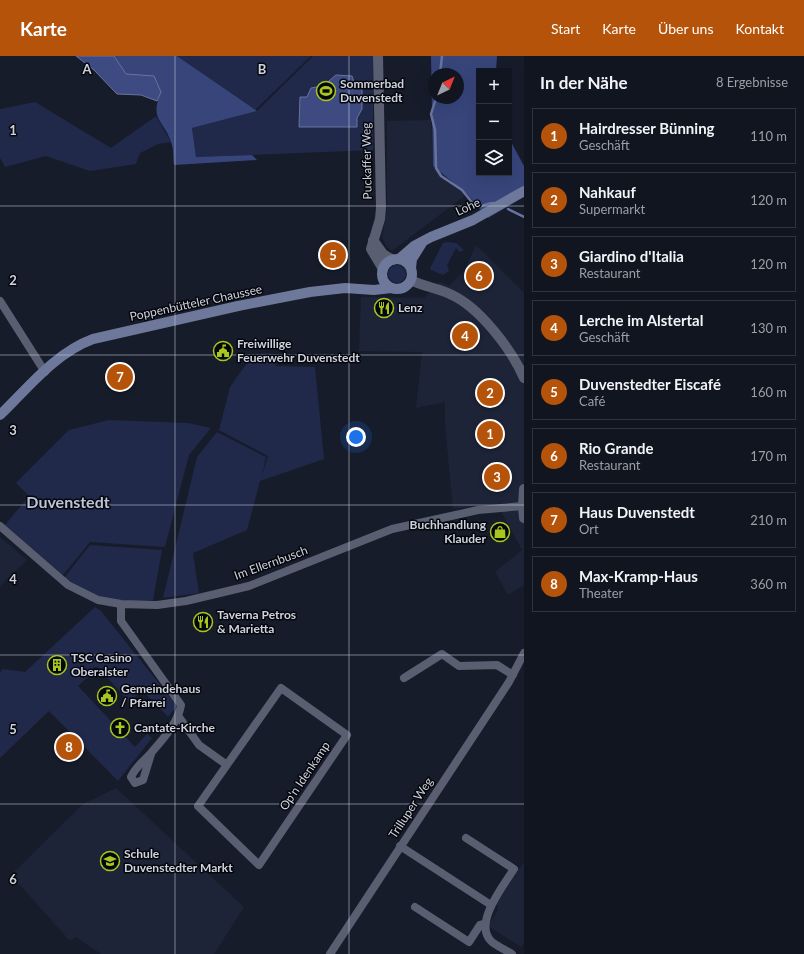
<!DOCTYPE html>
<html lang="de">
<head>
<meta charset="utf-8">
<style>
	:root { --surface:#111520; --page:#1a1e29; --text:#f1f3f6; --muted:#9c9fa5; --line:#30343e; --accent:#b45309 }
	body { margin:0; font-family:Lato,sans-serif; background:var(--page); color:var(--text) }
	.controls { position:absolute; right:12px; top:12px; display:grid; overflow:hidden; border-radius:0px; box-shadow:0 4px 16px #0002 }
	.controls button { width:36px; height:36px; display:grid; place-items:center; padding:0; border:0; border-bottom:1px solid var(--line); background:var(--surface); color:var(--text); font:20px sans-serif }
	.compass { position:absolute; left:428px; top:12px; width:36px; height:36px; border-radius:50%; background:var(--surface); box-shadow:0 4px 16px #0002; rotate:43deg }
	.you { position:absolute; left:356px; top:381px; width:14px; height:14px; margin:-10px; border:3px solid #fff; border-radius:50%; background:#1a73e8; box-shadow:0 0 0 6px #1a73e833 }
	.badge { display:grid; place-items:center; width:26px; height:26px; border-radius:50%; background:var(--accent); color:#fff; font-size:13px; font-weight:700 }
	.pin { position:absolute; translate:-50% -50%; border:2px solid #fff; box-shadow:0 1px 4px #0006 }
	.list { margin:0; padding:0; list-style:none }
	h2 { display:flex; justify-content:space-between; align-items:center; height:52px; margin:0; padding:0 16px; font-size:17px }
	h2 small { font-size:13px; font-weight:400; color:var(--muted) }
	.list li { display:grid; grid-template-columns:26px 1fr auto; gap:12px; align-items:center; box-sizing:border-box; height:56px; margin:0 8px 8px; padding:0 8px; border:1px solid var(--line); border-radius:0px }
	.list b { display:block; font-size:15px; white-space:nowrap }
	.list p { margin:0; font-size:13px; white-space:nowrap; color:var(--muted) }
	.list em { font-size:13px; font-style:normal; color:var(--muted) }
	.icon { flex:none; width:22px; height:22px; fill:none; stroke:currentColor; stroke-width:2; stroke-linecap:round; stroke-linejoin:round }
	.map { position:relative; flex:none; width:524px; height:898px; overflow:hidden }
	header { display:flex; align-items:center; gap:24px; box-sizing:border-box; height:56px; padding:0 20px; background:var(--accent); color:#fff }
	header strong { font-size:19px }
	nav { display:flex; gap:22px; margin-inline-start:auto; font-size:14px }
	main { display:flex }
	aside { flex:1; background:var(--surface) }
	.map>svg:first-child { display:block }
	.built { fill:#1e2438 }
	.green { fill:#202949 }
	.forest { fill:#37457b; fill-rule:evenodd }
	.water { fill:#3d4b82; stroke:#68749d }
	.lines { fill:none; stroke-linecap:round; stroke-linejoin:round }
	.stream { stroke:#68749d; stroke-width:2.5 }
	.minor { stroke:#595f71; stroke-width:8 }
	.tertiary { stroke:#595f71; stroke-width:10 }
	.secondary { stroke:#6d789a; stroke-width:10 }
	.grid { fill:none; stroke:#ced2dc; stroke-width:1; stroke-opacity:0.55 }
	.labels { text-anchor:middle; stroke-width:3; stroke-linejoin:round; paint-order:stroke }
	.poi-label { font-size:12px; font-weight:bold; fill:#ced2dc; stroke:#05070d; text-anchor:start }
	.street-label { font-size:12px; fill:#ced2dc; stroke:#05070d }
	.district-label { font-size:16px; font-weight:bold; fill:#bdc4d9; stroke:#05070d }
	.grid-label { font-size:13px; text-anchor:middle; font-weight:bold; fill:#ced2dc; stroke:#05070d; stroke-width:3; stroke-linejoin:round; paint-order:stroke }
</style>
</head>
<body>
<header>
<strong>Karte</strong>
<nav><a>Start</a><a>Karte</a><a>Über uns</a><a>Kontakt</a></nav>
</header>
<main>
<div class="map">
<svg width="524" height="898" viewBox="0 0 524 898">
	<rect width="100%" height="100%" fill="#171c2b"/>
	<path class="built" d="M431,64L433,110L467,138L392,195L386,190L382,181L387,155V65Z
		M476,189L524,237V529L508,539L495,516L522,494L497,448L453,453L445,368V346L416,352L422,296L359,295L361,241L424,242L440,226L449,230L464,215Z
		M0,481L27,504L0,530Z
		M116,732L244,851L214,898H101L76,881L70,885L11,819L83,748Z
		M524,806V886L521,891L488,870L498,854L497,847Z"/>
	<path class="green" d="M177,0H311L255,54Z
		M313,0H373V94L196,101L192,72L257,55Z
		M35,46L111,92L156,60L171,86L158,88L140,97L136,108L90,115L46,100L5,111L0,102V53Z
		M447,186L456,187L464,194L460,196L456,192L447,209L449,215L443,219L431,214L430,212L443,187Z
		M388 218a9 9 0 1 1 18 0a9 9 0 1 1-18 0Z
		M264,297L275,298L276,310L315,311L324,403L260,425L247,474L193,497L199,537L163,542L197,401L217,376L266,401L262,419L268,400L219,374L230,331L247,307L246,302Z
		M109,364L188,367L211,372L189,399L165,491L90,486L63,519L5,469L29,440L16,427L69,374Z
		M90,489L162,494L153,544L135,545L103,543L64,522Z
		M95,551L101,555L177,650L168,661L142,634L130,647L98,611H93V616L78,630L135,691L147,678L152,682L118,725L49,655L0,702V616L3,613L25,616Z"/>
	<path class="forest" d="M114,0H177L257,55L192,72L196,101L252,99L257,104L174,109C173,102 174,93 171,86C164,64 149,64 161,36L126,18Z
		M431,0H497L496,15H479V117H509V82L524,110V141L488,162L467,138L433,110ZM434,18H458V42H434Z"/>
	<path class="water" d="M76,0H114L126,18L154,20L161,36L157,45L141,39L117,38L94,14Z
		M336,19L352,20L354,26L362,34V53L357,62V71H299L300,41H307L311,32L323,30Z"/>
	<g class="lines">
		<path class="stream" d="M440,18L442,0
			M436,42L431,58L435,74L436,112L441,120L462,134L475,150C481,153 487,146 494,147
			M508,153L524,161"/>
		<path class="minor" d="M0,245L45,316
			M0,470L68,529L98,544L121,548L157,549L186,545L249,530L392,473L478,454L523,450
			M121,548V565L181,649C178,667 163,683 151,697C143,706 136,710 131,721L135,727L143,724L151,698
			M404,622L442,598L459,610L497,609L513,619
			M281,632L347,679L259,809L198,750Z
			M179,661L199,689L227,709
			M466,782L514,813C504,829 473,867 491,885C496,890 506,894 512,898
			M400,790L491,849
			M415,851L469,886L480,869L484,868
			M330,898L509,626L524,597"/>
		<path class="tertiary" d="M378,0L381,152L380,163L371,193L383,213
			M373,184L383,198L393,204
			M411,224C424,231 439,232 452,239C480,252 512,294 524,322
			M524,433L523,450L524,462"/>
		<path class="secondary" d="M382 218a15 15 0 1 1 30 0a15 15 0 1 1-30 0Z
			M399,203L414,190L431,181L473,164L524,135
			M411,212L412,203L422,187
			M0,359C28,332 55,297 93,283L238,250L310,236L345,232L374,234L391,232"/>
	</g>
	<path class="grid" d="M175,0V898M349,0V898M0,150H524M0,299H524M0,449H524M0,599H524M0,748H524"/>
	<defs>
		<g id="stadium-ring" transform="scale(1)"><circle r="9.5" fill="#05070d" stroke="#a7c71e" stroke-width="1.5"/><path d="M0-5a6.5 5 0 1 0 0 10a6.5 5 0 1 0 0-10ZM-3.5-1.8h7v3.6h-7Z" fill="#a7c71e"/></g>
		<g id="restaurant-ring" transform="scale(1)"><circle r="9.5" fill="#05070d" stroke="#a7c71e" stroke-width="1.5"/><path d="M-5-6h1v4h1v-4h1v4h1v-4h1v5L-1.5 .5V6h-2V.5L-5-1ZM5-6V6H3V1.5H1.5Q1.5-4 5-6Z" fill="#a7c71e"/></g>
		<g id="civic-ring" transform="scale(1)"><circle r="9.5" fill="#05070d" stroke="#a7c71e" stroke-width="1.5"/><path d="M-.6-6.5H3V-4.5H.6V-3L4-1V1h2V6H-6V1h2V-1L-.6-3ZM-1.2 2.5V6h2.4V2.5Z" fill="#a7c71e"/></g>
		<g id="shop-ring" transform="scale(1)"><circle r="9.5" fill="#05070d" stroke="#a7c71e" stroke-width="1.5"/><path d="M-5-2.5h2.3a2.7 3.5 0 0 1 5.4 0H5L5.5 6h-11ZM-1.5-2.5h3a1.5 2.3 0 0 0-3 0Z" fill="#a7c71e"/></g>
		<g id="building-ring" transform="scale(1)"><circle r="9.5" fill="#05070d" stroke="#a7c71e" stroke-width="1.5"/><path d="M-4-6H4V6H1V3H-1V6H-4ZM-2.5-4.3h1.7v1.8h-1.7ZM.8-4.3h1.7v1.8H.8ZM-2.5-1h1.7V.8h-1.7ZM.8-1h1.7V.8H.8Z" fill="#a7c71e"/></g>
		<g id="church-ring" transform="scale(1)"><circle r="9.5" fill="#05070d" stroke="#a7c71e" stroke-width="1.5"/><path d="M-1.2-6h2.4v3.5h3.3v2.4h-3.3V6h-2.4V-.1h-3.3v-2.4h3.3Z" fill="#a7c71e"/></g>
		<g id="school-ring" transform="scale(1)"><circle r="9.5" fill="#05070d" stroke="#a7c71e" stroke-width="1.5"/><path d="M0-5L7-2L0 1L-7-2ZM-4 1L0 2.5L4 1V4Q0 6-4 4Z" fill="#a7c71e"/></g>
	</defs>
	<g fill-rule="evenodd">
		<use href="#stadium-ring" x="326" y="35"/>
		<use href="#restaurant-ring" x="384" y="252"/>
		<use href="#civic-ring" x="223" y="295"/>
		<use href="#shop-ring" x="500" y="476"/>
		<use href="#restaurant-ring" x="203" y="566"/>
		<use href="#building-ring" x="57" y="609"/>
		<use href="#civic-ring" x="107" y="640"/>
		<use href="#church-ring" x="120" y="672"/>
		<use href="#school-ring" x="110" y="805"/>
	</g>
	<g class="labels">
		<g class="poi-label">
			<text x="340" y="32">Sommerbad<tspan x="340" dy="14">Duvenstedt</tspan></text>
			<text x="398" y="256">Lenz</text>
			<text x="237" y="292">Freiwillige<tspan x="237" dy="14">Feuerwehr Duvenstedt</tspan></text>
			<text x="486" y="473" text-anchor="end">Buchhandlung<tspan x="486" dy="14">Klauder</tspan></text>
			<text x="217" y="563">Taverna Petros<tspan x="217" dy="14">&amp; Marietta</tspan></text>
			<text x="71" y="606">TSC Casino<tspan x="71" dy="14">Oberalster</tspan></text>
			<text x="121" y="637">Gemeindehaus<tspan x="121" dy="14">/ Pfarrei</tspan></text>
			<text x="134" y="676">Cantate-Kirche</text>
			<text x="124" y="802">Schule<tspan x="124" dy="14">Duvenstedter Markt</tspan></text>
		</g>
		<g class="street-label">
			<text transform="translate(367 105) rotate(-91)" y="4">Puckaffer Weg</text>
			<text transform="translate(468 151) rotate(-25)" y="4">Lohe</text>
			<text transform="translate(196 247) rotate(-12)" y="4">Poppenbütteler Chaussee</text>
			<text transform="translate(271 507) rotate(-20)" y="4">Im Ellernbusch</text>
			<text transform="translate(305 720) rotate(-56)" y="4">Op'n Idenkamp</text>
			<text transform="translate(411 752) rotate(-57)" y="4">Trilluper Weg</text>
		</g>
		<g class="district-label">
			<text x="68" y="452">Duvenstedt</text>
		</g>
	</g>
	<g class="grid-label">
		<text x="87" y="18">A</text>
		<text x="262" y="18">B</text>
		<text x="13" y="79">1</text>
		<text x="13" y="229">2</text>
		<text x="13" y="379">3</text>
		<text x="13" y="528">4</text>
		<text x="13" y="678">5</text>
		<text x="13" y="828">6</text>
	</g>
</svg>
<div class="controls">
<button>+</button>
<button>−</button>
<button><svg class="icon" aria-label="layers" viewBox="0 0 24 24"><path d="M12 4l9 5-9 5-9-5zM3 14l9 5 9-5"/></svg></button>
</div>
<svg class="compass" viewBox="-18 -18 36 36"><path d="M0-13l5 13h-10z" fill="#e53935"/><path d="M0 13l5-13h-10z" fill="#9c9fa5"/></svg>
<div class="you"></div>
<div class="pin badge" style="left:490px;top:378px">1</div>
<div class="pin badge" style="left:490px;top:337px">2</div>
<div class="pin badge" style="left:497px;top:421px">3</div>
<div class="pin badge" style="left:465px;top:280px">4</div>
<div class="pin badge" style="left:333px;top:199px">5</div>
<div class="pin badge" style="left:479px;top:220px">6</div>
<div class="pin badge" style="left:120px;top:321px">7</div>
<div class="pin badge" style="left:69px;top:691px">8</div>
</div>
<aside>
<h2>In der Nähe<small>8 Ergebnisse</small></h2>
<ul class="list">
<li><span class="badge">1</span><div><b>Hairdresser Bünning</b><p>Geschäft</p></div><em>110 m</em></li>
<li><span class="badge">2</span><div><b>Nahkauf</b><p>Supermarkt</p></div><em>120 m</em></li>
<li><span class="badge">3</span><div><b>Giardino d'Italia</b><p>Restaurant</p></div><em>120 m</em></li>
<li><span class="badge">4</span><div><b>Lerche im Alstertal</b><p>Geschäft</p></div><em>130 m</em></li>
<li><span class="badge">5</span><div><b>Duvenstedter Eiscafé</b><p>Café</p></div><em>160 m</em></li>
<li><span class="badge">6</span><div><b>Rio Grande</b><p>Restaurant</p></div><em>170 m</em></li>
<li><span class="badge">7</span><div><b>Haus Duvenstedt</b><p>Ort</p></div><em>210 m</em></li>
<li><span class="badge">8</span><div><b>Max-Kramp-Haus</b><p>Theater</p></div><em>360 m</em></li>
</ul>
</aside>
</main>
</body>
</html>
